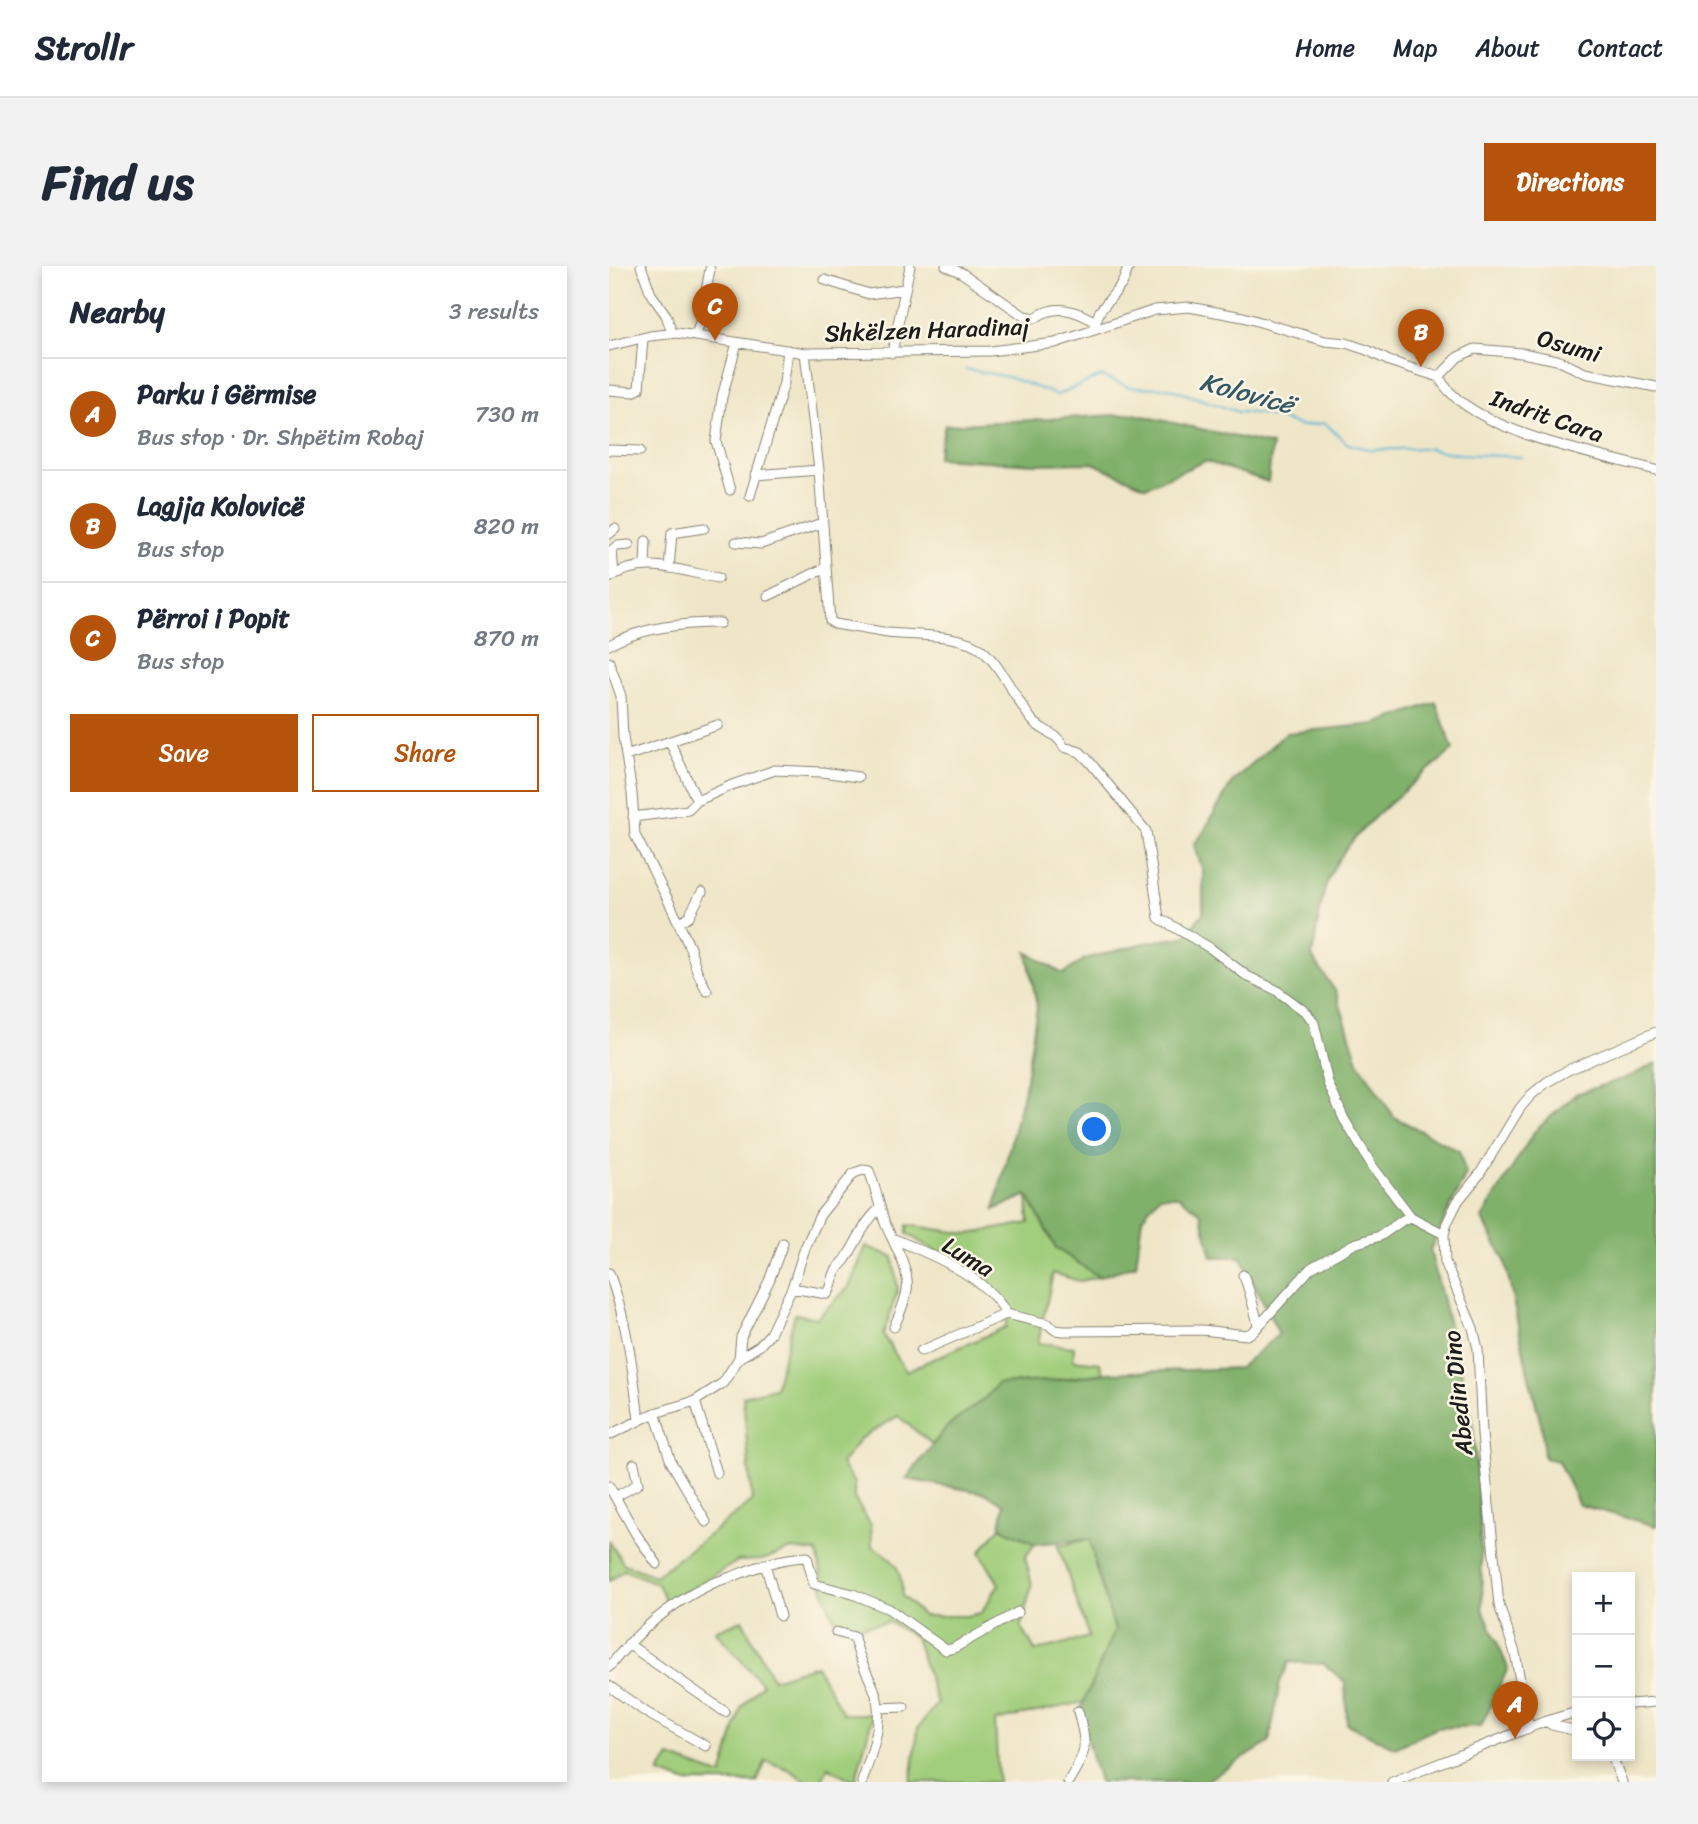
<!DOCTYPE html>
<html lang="en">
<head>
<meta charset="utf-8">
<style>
	:root { --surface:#fff; --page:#f2f2f3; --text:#1f2937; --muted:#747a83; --line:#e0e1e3; --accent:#b45309 }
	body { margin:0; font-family:Sriracha,sans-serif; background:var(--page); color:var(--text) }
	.controls { position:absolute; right:21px; bottom:21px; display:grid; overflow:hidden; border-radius:0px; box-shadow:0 4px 10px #0003 }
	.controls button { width:63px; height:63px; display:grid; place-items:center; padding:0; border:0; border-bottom:2px solid var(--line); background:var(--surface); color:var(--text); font:35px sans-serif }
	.you { position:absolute; left:486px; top:864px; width:24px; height:24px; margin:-18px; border:5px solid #fff; border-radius:50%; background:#1a73e8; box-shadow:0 0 0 10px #1a73e833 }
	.badge { display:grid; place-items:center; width:46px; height:46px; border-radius:50%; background:var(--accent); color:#fff; font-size:23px; font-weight:700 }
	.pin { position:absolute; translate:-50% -58px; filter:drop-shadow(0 2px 4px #0008) }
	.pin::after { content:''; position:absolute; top:37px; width:24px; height:21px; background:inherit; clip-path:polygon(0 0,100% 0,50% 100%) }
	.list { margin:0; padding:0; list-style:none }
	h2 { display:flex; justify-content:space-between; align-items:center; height:91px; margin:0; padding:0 28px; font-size:30px }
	h2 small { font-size:23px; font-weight:400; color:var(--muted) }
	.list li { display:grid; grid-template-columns:46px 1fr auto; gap:21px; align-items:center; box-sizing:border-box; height:112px; padding:0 28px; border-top:2px solid var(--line) }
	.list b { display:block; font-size:26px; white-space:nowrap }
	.list p { margin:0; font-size:23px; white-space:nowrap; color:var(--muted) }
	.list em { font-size:23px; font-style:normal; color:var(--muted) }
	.actions { display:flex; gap:14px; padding:21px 28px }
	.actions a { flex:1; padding:16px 0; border:2px solid var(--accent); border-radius:0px; text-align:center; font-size:24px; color:var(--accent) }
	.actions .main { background:var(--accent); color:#fff }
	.icon { flex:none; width:38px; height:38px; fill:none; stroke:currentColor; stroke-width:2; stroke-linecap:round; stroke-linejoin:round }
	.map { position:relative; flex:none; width:1047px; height:1516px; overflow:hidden; border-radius:0px }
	header { display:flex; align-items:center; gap:42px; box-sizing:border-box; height:98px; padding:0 35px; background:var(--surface); border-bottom:2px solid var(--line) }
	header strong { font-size:33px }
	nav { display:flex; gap:38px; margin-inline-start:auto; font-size:24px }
	.intro { display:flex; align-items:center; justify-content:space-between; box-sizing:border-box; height:168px; padding:0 42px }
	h1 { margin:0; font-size:49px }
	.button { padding:18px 32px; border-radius:0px; background:var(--accent); color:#fff; font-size:24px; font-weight:700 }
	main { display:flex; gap:42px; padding:0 42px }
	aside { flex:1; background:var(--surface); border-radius:0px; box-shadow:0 4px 10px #0003 }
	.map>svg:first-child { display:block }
	.green { fill:#a1ce7b; stroke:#5e754c; stroke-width:2 }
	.forest { fill:#80b16b; stroke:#4e6644; stroke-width:2 }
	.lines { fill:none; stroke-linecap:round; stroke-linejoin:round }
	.stream { stroke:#56b3d5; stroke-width:2 }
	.minor-casing { stroke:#868172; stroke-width:11 }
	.minor { stroke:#fff; stroke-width:9 }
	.labels { text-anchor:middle; stroke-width:5; stroke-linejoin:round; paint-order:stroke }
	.street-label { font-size:24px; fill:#1c1c1c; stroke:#fcf5e5 }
	.water-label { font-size:26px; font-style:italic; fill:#335866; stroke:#fcf5e5 }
</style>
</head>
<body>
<header>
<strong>Strollr</strong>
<nav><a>Home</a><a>Map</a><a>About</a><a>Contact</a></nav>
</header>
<div class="intro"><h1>Find us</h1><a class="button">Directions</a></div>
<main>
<aside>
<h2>Nearby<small>3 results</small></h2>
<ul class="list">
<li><span class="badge">A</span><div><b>Parku i Gërmise</b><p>Bus stop · Dr. Shpëtim Robaj</p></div><em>730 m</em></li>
<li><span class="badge">B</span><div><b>Lagjja Kolovicë</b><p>Bus stop</p></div><em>820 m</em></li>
<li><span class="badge">C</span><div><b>Përroi i Popit</b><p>Bus stop</p></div><em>870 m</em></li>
</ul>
<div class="actions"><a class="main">Save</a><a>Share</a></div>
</aside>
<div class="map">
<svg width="1047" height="1516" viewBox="0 0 1047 1516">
	<rect width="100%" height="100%" fill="#fcf5e5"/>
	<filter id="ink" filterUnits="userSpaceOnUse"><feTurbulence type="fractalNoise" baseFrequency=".0143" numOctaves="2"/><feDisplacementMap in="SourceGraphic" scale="14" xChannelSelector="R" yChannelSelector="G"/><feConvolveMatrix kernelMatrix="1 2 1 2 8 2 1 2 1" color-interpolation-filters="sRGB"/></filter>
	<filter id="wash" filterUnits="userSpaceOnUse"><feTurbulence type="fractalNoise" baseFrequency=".00686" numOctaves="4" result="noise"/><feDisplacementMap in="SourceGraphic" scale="28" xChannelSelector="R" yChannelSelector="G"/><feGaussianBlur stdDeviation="1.57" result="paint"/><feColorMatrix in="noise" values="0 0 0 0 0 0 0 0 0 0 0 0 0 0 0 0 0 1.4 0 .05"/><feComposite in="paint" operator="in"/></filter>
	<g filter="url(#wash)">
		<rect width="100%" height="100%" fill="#efe6c8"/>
		<path class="green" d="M418,929L447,982L490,1011L470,1015L444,1007L429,1077L465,1081L464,1094L491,1097L494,1107L390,1122L337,1162L324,1179L289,1150L251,1173L232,1198L245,1217V1232L262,1259L263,1280C287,1296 293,1300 293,1330L314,1350H358L372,1347L390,1318L371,1286L391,1261L426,1278L416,1291L423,1319L412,1360L426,1385L480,1371L449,1280L481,1273L506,1364L498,1431L386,1455L389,1516H302L309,1462L328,1437L306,1371L279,1356L249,1361L226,1355C213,1332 214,1312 208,1286L183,1283L153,1294L129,1295L57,1337L49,1318L15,1304L0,1315V1275L15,1298L46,1310L143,1236L134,1130L166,1122L186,1048L208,1052L240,1021L257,980L284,991L289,1024L274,1069L297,1105L397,1061L399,1042L376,1014L298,968V959L360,968L420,957Z
			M133,1354L164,1413L207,1399L234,1448H264L246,1516L219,1501L212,1516H199L179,1503L157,1495L148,1516H76L50,1507L61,1491L113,1510L132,1442L153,1418L106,1365Z"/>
		<path class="forest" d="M525,148L663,179L659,216L596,195L537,221L484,197L426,198L328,192L336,159Z
			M827,436L844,484C805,517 736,567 718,616C710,639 708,667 703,691L727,726L749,795L785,851L850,885L857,908L821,984L854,1113L864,1162L870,1237L874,1343L899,1402L872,1460L828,1462L786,1482L738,1458L736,1416L715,1398L680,1396L671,1416L660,1477L600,1513V1516H490L470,1446L506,1364L486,1299L481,1273L426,1278L391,1261L395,1238L376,1227L297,1213L337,1162L378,1130L388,1118L451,1114L498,1107L630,1102L670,1068L632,991H603L592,947L569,930H550L533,952L527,999L490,1011L447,982L418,929L385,944L416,819L428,741L418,686L454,708L476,693L540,676L575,671L594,647V605L585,578L592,570L624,515L677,467L767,458Z
			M1047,797V1260L970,1239L949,1195L935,1192L933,1162L919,1107L896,995L873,952L925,866L967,828L1022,810Z"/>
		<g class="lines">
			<path class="stream" d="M356,103L399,111L448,129L492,110L521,121L559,122L629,146L655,148L692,160L716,157L739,178L763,184L817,182L850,188L913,191"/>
		</g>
	</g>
	<g filter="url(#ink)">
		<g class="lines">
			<g class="minor-casing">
				<path id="minor" d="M32,0L42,28L57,49L63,67
					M337,0L353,7L415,50L426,52C447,37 466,44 487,56
					M216,14L260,28L295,23
					M485,60L491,45L513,18L520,0
					M87,69L92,53L101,3
					M0,80L41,70L68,67L196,87L381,85L446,77L546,44L580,41L634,51L716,75L737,77L758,84L780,95L830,111
					M196,87L210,204L221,355L226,358C244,361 262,364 279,367C305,370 353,367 373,384C393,401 407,434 423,454C433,466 448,466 455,481L471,486L480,495L537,565L550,652L601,682L638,710L667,724L698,747L705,757L719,817L735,853L764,901L802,951
					M283,87L301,0
					M830,111C857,165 991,189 1047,204
					M830,111L849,91L866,83L913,87L948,94L976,107L1047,121
					M0,124L24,126L30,123L34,72
					M0,184L31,185
					M146,209L210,204
					M121,224L107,175L113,131L128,77
					M141,230L175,117L179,84
					M0,268L6,263
					M127,276L152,278L213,257
					M36,299L37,275
					M60,302L63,267L95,262
					M5,309L3,284L8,280L20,279
					M0,312C34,289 71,305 109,312
					M159,330L216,302
					M0,379C34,361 73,357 111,357
					M0,396L12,430L14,471L23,527L26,569L61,638L81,682L88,705L98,725
					M61,476L88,535
					M17,490L109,459
					M24,551L79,544L88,535L123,519L166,504L213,506L249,511
					M70,657L80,650L93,626
					M285,973C322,988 375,1010 396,1045L397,1048L312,1085
					M0,1007C18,1054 24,1104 30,1154
					M634,1009C638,1015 648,1052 649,1060
					M183,1022L218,1028C224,1022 222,1015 226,1007C228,1002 233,998 236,994C249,975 254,957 271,942
					M397,1048L439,1058L446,1064L455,1065L593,1064L638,1069L645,1065L702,1002L745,978L771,970L794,954L802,951L835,968
					M130,1092L132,1071L160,1015L174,977
					M86,1135L108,1207
					M46,1147L62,1196L97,1256
					M0,1169L46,1147L86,1135L114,1117L130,1092L150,1080L161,1068L183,1022L196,982L211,949L245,907L254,904L260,905C267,922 270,940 276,957C284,977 301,1002 298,1024C296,1037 290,1049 285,1061
					M0,1220L27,1268L48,1298
					M6,1231L29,1218L25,1198
					M156,1298L171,1350
					M227,1366L245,1371C248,1389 258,1406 265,1423C277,1453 262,1488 253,1516
					M19,1378L116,1446
					M0,1401C26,1368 61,1338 100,1319C108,1315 117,1313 125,1310C149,1300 172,1292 198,1291L205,1318L244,1328L280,1343L337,1384L345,1382L409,1346
					M0,1420L38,1447L97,1480
					M1021,1438L1047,1436
					M269,1442L295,1441
					M937,1455L943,1459L968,1465
					M920,1463L906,1387L890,1339L873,1168L869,1083L864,1062L836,996L835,968L838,957L849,935L870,909L911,842L922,829L938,816L959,804L1047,766
					M1003,1490L1013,1516
					M459,1516C479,1483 478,1482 469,1445
					M783,1516L937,1455L968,1446"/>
			</g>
			<use href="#minor" class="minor"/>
		</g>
	</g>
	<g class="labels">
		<g class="street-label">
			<text transform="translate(318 64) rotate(-2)" y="8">Shkëlzen Haradinaj</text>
			<text transform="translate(960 80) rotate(16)" y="8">Osumi</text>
			<text transform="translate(938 150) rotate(19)" y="8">Indrit Cara</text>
			<text transform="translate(359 991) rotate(31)" y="8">Luma</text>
			<text transform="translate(849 1127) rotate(-96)" y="8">Abedin Dino</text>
		</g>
		<g class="water-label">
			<text transform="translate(638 127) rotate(15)" y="9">Kolovicë</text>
		</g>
	</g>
</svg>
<div class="controls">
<button>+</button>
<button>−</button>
<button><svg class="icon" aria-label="locate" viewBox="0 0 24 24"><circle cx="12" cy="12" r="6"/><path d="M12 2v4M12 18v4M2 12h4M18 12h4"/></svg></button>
</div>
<div class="you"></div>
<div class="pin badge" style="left:906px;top:1473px">A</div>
<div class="pin badge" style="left:812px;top:101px">B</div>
<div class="pin badge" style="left:106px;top:75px">C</div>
</div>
</main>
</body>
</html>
